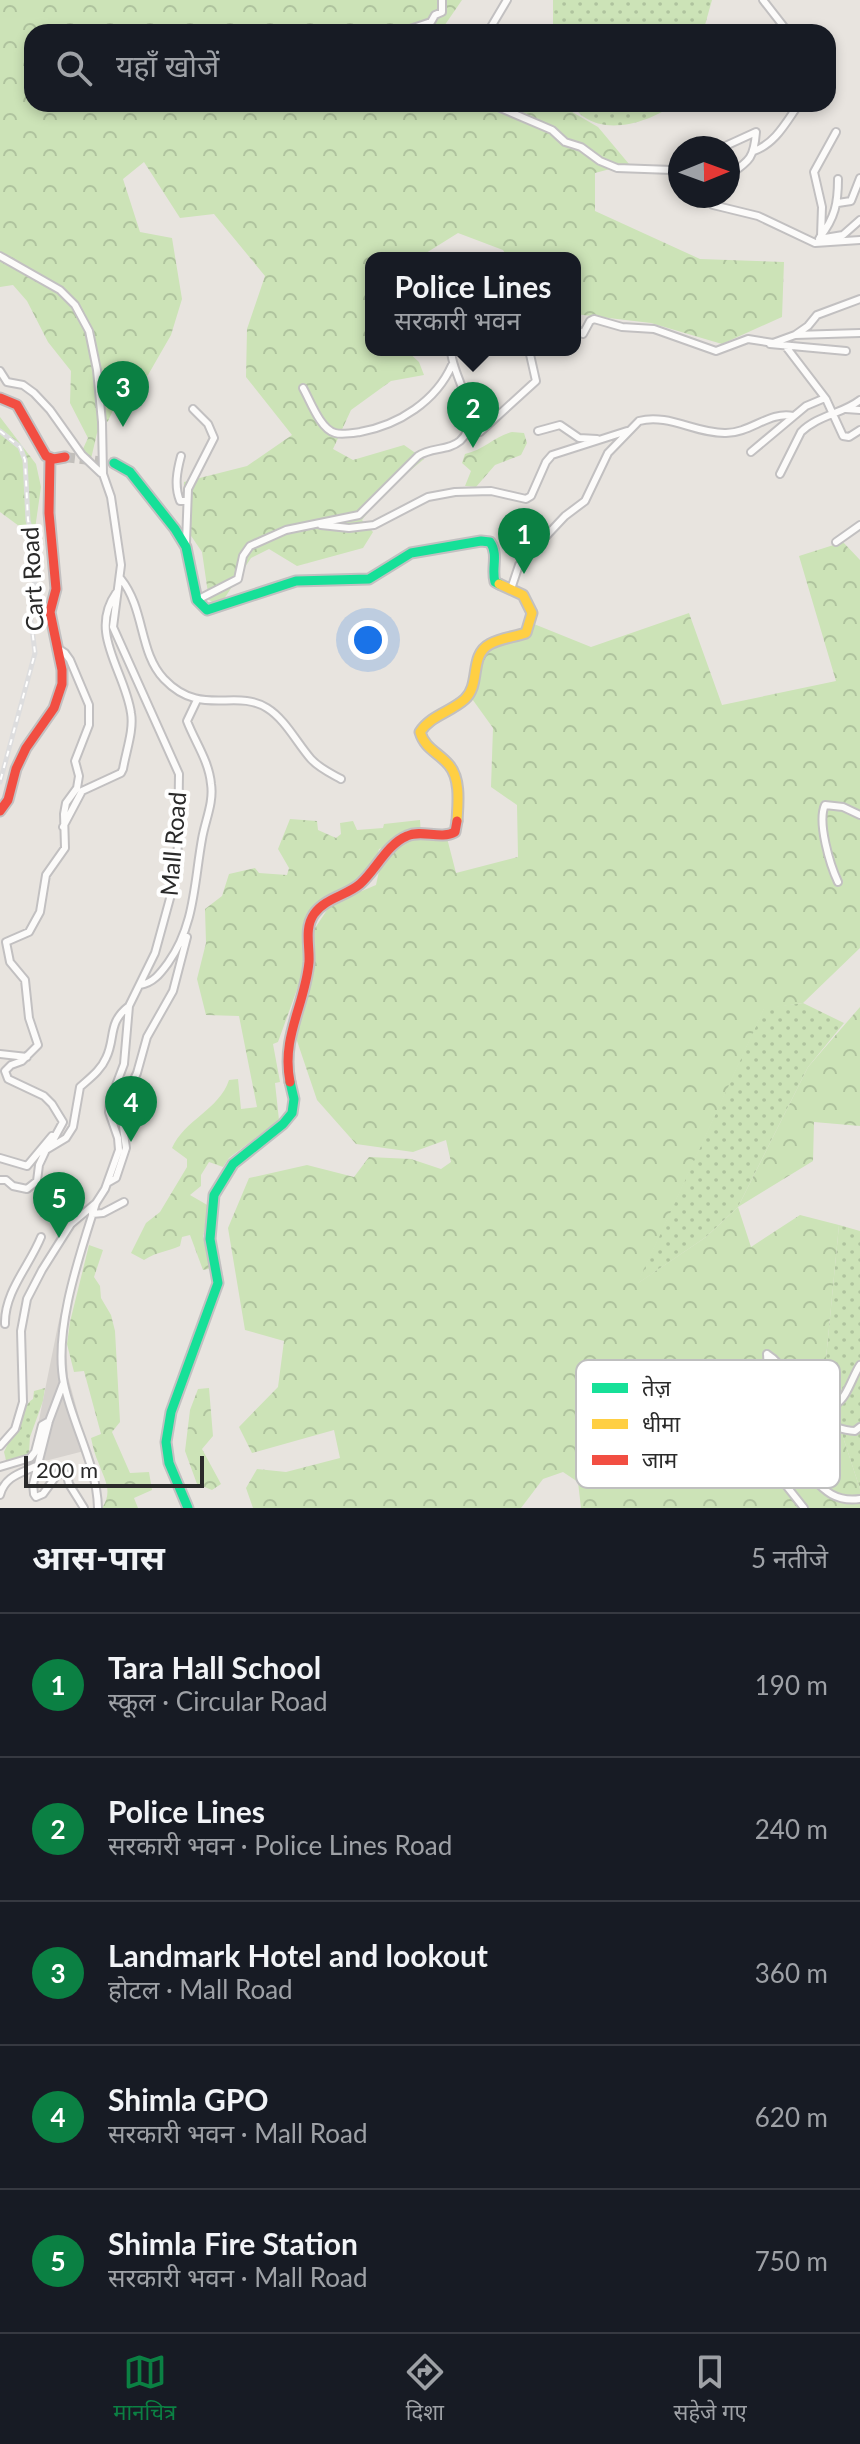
<!DOCTYPE html>
<html lang="hi">
<head>
<meta charset="utf-8">
<style>
	:root { --surface:#171b24; --page:#242831; --text:#f1f3f6; --muted:#9ea1a6; --line:#363941; --accent:#0b8043 }
	body { margin:0; font-family:Lato,"Noto Sans Devanagari",sans-serif; background:var(--page); color:var(--text) }
	.compass { position:absolute; left:668px; top:136px; width:72px; height:72px; border-radius:50%; background:var(--surface); box-shadow:0 4px 12px #0003; rotate:89deg }
	.scale { position:absolute; left:24px; bottom:20px; width:180px; box-sizing:border-box; padding-left:8px; border:4px solid #2a2a2a; border-top:0; font-size:22px; line-height:28px; white-space:nowrap; color:#2a2a2a; -webkit-text-stroke:6px #fff; paint-order:stroke }
	.you { position:absolute; left:368px; top:640px; width:28px; height:28px; margin:-20px; border:6px solid #fff; border-radius:50%; background:#1a73e8; box-shadow:0 0 0 12px #1a73e833 }
	.badge { display:grid; place-items:center; width:52px; height:52px; border-radius:50%; background:var(--accent); color:#fff; font-size:26px; font-weight:700 }
	.pin { position:absolute; translate:-50% -66px; filter:drop-shadow(0 2px 4px #0008) }
	.pin::after { content:''; position:absolute; top:42px; width:28px; height:24px; background:inherit; clip-path:polygon(0 0,100% 0,50% 100%) }
	.popup { position:absolute; left:365px; top:252px; width:216px; height:104px; box-sizing:border-box; display:grid; place-content:center; border-radius:16px; background:var(--surface); filter:drop-shadow(0 2px 6px #0005); font-size:26px; white-space:nowrap; color:var(--muted) }
	.popup b { font-size:30px; color:var(--text) }
	.popup::after { content:''; position:absolute; left:50%; top:100%; margin-left:-16px; border:16px solid transparent; border-top-color:var(--surface) }
	.list { margin:0; padding:0; list-style:none }
	h2 { display:flex; justify-content:space-between; align-items:center; height:104px; margin:0; padding:0 32px; font-size:34px }
	h2 small { font-size:26px; font-weight:400; color:var(--muted) }
	.list li { display:grid; grid-template-columns:52px 1fr auto; gap:24px; align-items:center; box-sizing:border-box; height:144px; padding:0 32px; border-top:2px solid var(--line) }
	.list b { display:block; font-size:30px; white-space:nowrap }
	.list p { margin:0; font-size:26px; white-space:nowrap; color:var(--muted) }
	.list em { font-size:26px; font-style:normal; color:var(--muted) }
	.icon { flex:none; width:44px; height:44px; fill:none; stroke:currentColor; stroke-width:2; stroke-linecap:round; stroke-linejoin:round }
	.map { position:relative; flex:none; width:860px; height:1508px; overflow:hidden }
	.search { position:absolute; background:var(--surface); box-shadow:0 4px 12px #0003; left:24px; right:24px; top:24px; height:88px; display:flex; align-items:center; gap:20px; box-sizing:border-box; padding:0 28px; border-radius:24px; color:var(--muted); font-size:30px }
	.sheet { height:824px; background:var(--surface) }
	nav { display:flex; justify-content:space-around; align-items:center; box-sizing:border-box; height:112px; border-top:2px solid var(--line); background:var(--surface); font-size:22px; color:var(--muted) }
	nav a { display:grid; justify-items:center; gap:4px }
	nav .on { color:var(--accent) }
	.map>svg:first-child { display:block }
	.grass { fill:url(#grass-dots) }
	.forest { fill:url(#forest-crowns) }
	.plaza { fill:#d6d2ce }
	.lines { fill:none; stroke-linecap:round; stroke-linejoin:round }
	.primary-tunnel { stroke:#c2bfbb; stroke-width:10; stroke-dasharray:10 5; stroke-linecap:butt }
	.street-casing { stroke:#c2c0c1; stroke-width:10 }
	.fast-casing { stroke:#c2c0c1; stroke-width:13 }
	.slow-casing { stroke:#c2c0c1; stroke-width:13 }
	.jam-casing { stroke:#c2c0c1; stroke-width:13 }
	.street { stroke:#fcfbfa; stroke-width:6 }
	.fast { stroke:#16e098; stroke-width:9 }
	.slow { stroke:#ffcf43; stroke-width:9 }
	.jam { stroke:#f24e42; stroke-width:9 }
	.rail-casing { stroke:#ddddde; stroke-width:5 }
	.rail { stroke:#fff; stroke-width:2; stroke-dasharray:6; stroke-linecap:butt }
	.labels { text-anchor:middle; stroke-width:8; stroke-linejoin:round; paint-order:stroke }
	.street-label { font-size:24px; fill:#2a2a2a; stroke:#fff }
	.key { fill:#fff; stroke:#bfbfbf; stroke-width:2 }
	.key-label { font-size:22px; fill:#2a2a2a }
</style>
</head>
<body>
<div class="map">
<svg width="860" height="1508" viewBox="0 0 860 1508">
	<defs>
		<pattern id="grass-dots" width="8" height="8" patternUnits="userSpaceOnUse" patternTransform="scale(2)"><rect width="8" height="8" fill="#cce3b7"/><path d="M2 2h.1M6 6h.1" fill="none" stroke="#afc39e" stroke-width="1.8" stroke-linecap="round"/></pattern>
		<pattern id="forest-crowns" width="20" height="18" patternUnits="userSpaceOnUse" patternTransform="scale(2)"><rect width="20" height="18" fill="#cce3b7"/><path d="M2 6a3 3 0 1 1 6 0M12 15a3 3 0 1 1 6 0" fill="none" stroke="#afc39e"/></pattern>
	</defs>
	<rect width="100%" height="100%" fill="#e8e4df"/>
	<path class="grass" d="M553,0H712L703,32H553Z
		M570,104H674C652,121 610,135 584,117C579,114 575,108 570,104Z
		M803,1003L844,1023L808,1067L738,1207L706,1237L637,1284L764,1008Z
		M839,1225L860,1231V1489L824,1379Z
		M45,1388L43,1401L30,1437L29,1453C22,1459 15,1464 6,1460L4,1452C11,1439 23,1404 33,1399L34,1391Z"/>
	<path class="forest" d="M0,0H462L440,32H32V104H438V107L451,104H564L567,109L598,127L629,164L595,173V211L700,259L784,262L782,317L722,344L651,323L575,314V258H508L503,250L458,233L426,253L427,258H371V350H406L419,362L424,375L391,381L351,410L333,449L353,460L404,445L424,459L381,495L362,520L373,532L363,548L297,566L269,549L251,558L224,599L216,604L209,600L202,552L183,524L184,482L247,466L292,435L246,377L247,329L265,276L214,214L180,218L144,162L123,179L140,232L172,238L182,299L171,335L148,375L115,406L108,421L97,433L91,459L82,451L88,438L70,403L71,371L48,342L27,301L13,285L0,287Z
		M0,417L36,464L41,487L33,543L29,550L19,526L0,512Z
		M512,432L524,433L527,443L521,455L495,465L476,487L465,486L471,471L462,463L465,454C484,450 494,437 512,432Z
		M843,542L860,560V948L803,1003L764,1009L638,1283L706,1237L738,1207L808,1067L860,1007V1126L814,1122L813,1161L738,1207L751,1247L800,1215L839,1225L824,1379L860,1489V1508H581L578,1482L563,1472L543,1479L521,1508H253L246,1488L257,1469L286,1472L340,1458L334,1430L252,1453L239,1427L278,1387L284,1341L245,1330L228,1228L249,1178L307,1165L354,1177L369,1157L411,1159L441,1169L451,1162L446,1140L413,1152L356,1144L317,1100L294,1032L314,964L313,931L331,904L376,885L383,853L412,838L379,849L372,879L325,901L306,926L307,962L278,1042L273,1044L280,1082L275,1083L279,1120L229,1158L223,1167L209,1162L201,1175V1186L190,1195L209,1206L203,1236L212,1268L203,1270L190,1235L182,1237L180,1246C166,1252 159,1251 144,1260L131,1253L146,1223L160,1212L187,1167V1159L172,1148C184,1120 219,1110 229,1080L238,1079L241,1109L257,1107L239,1016L206,1015L197,979L206,943L205,909L222,896L229,874L255,868L259,873L287,875L289,868L278,849L290,819L317,821L318,830L336,838L341,834L340,823L353,821L357,830L383,828L384,824L420,820L421,835L447,838L456,873L518,857L517,805L491,787L493,728L470,696L487,652L529,622L591,647L689,613L722,705L836,681L799,556Z
		M89,1245L103,1250L94,1277L100,1286L101,1298L111,1315L115,1331L120,1422L112,1432L130,1473L149,1472L152,1490L134,1498L138,1508H102C113,1491 105,1481 99,1464C95,1456 93,1447 91,1438L101,1434L84,1371L74,1372L67,1344L70,1322Z
		M209,1388L213,1436L202,1449L221,1484L212,1490L197,1484L185,1451L190,1410L198,1389Z"/>
	<path class="plaza" d="M72,1266L79,1269L65,1334L68,1377L88,1450L49,1460H31L58,1325Z"/>
	<g class="lines">
		<path class="primary-tunnel" d="M65,457L114,463"/>
		<g class="street-casing">
			<path id="street" d="M763,0L788,32
				M401,32L431,22L435,15L442,12V0
				M488,32L507,0
				M491,104L552,130L565,142L581,147L600,161L617,168L672,170L680,167
				M721,148L756,132C754,159 749,161 728,176
				M754,151C776,143 786,122 799,104
				M714,196L713,205L758,216L815,243L860,240
				M838,203L851,201L860,178
				M821,236L822,207L814,172L836,132
				M820,237C835,218 838,203 838,179
				M819,239L843,235L860,220
				M0,256L60,290L75,305L89,331L97,370L102,422L103,474L111,497L121,565L113,627L179,774L178,844L175,880L155,953L129,1006L124,1064L110,1101L109,1112L118,1138L119,1150L105,1189L96,1203L71,1224L42,1270L27,1299L21,1331L23,1402L15,1429L0,1446
				M575,328L583,334L590,321L594,319L622,327L654,329L716,351L748,339L773,343L795,335L860,333
				M795,335L808,326L817,315L860,299
				M770,344L846,351
				M787,348L826,399L843,436L849,437L860,430
				M0,371L7,382L23,385L34,393L50,410L82,455L101,473
				M303,388C310,400 320,429 335,433C342,435 353,433 360,432C399,425 436,401 452,365
				M846,409L860,410
				M538,431L560,425L579,438L597,439
				M480,432L536,381L529,350
				M751,452L806,406L825,398
				M181,456C177,471 174,486 180,501H186
				M780,474L801,432C818,415 842,414 860,400
				M321,525L349,528L374,525L428,497L455,492L491,491L526,499L531,496L546,462L552,455L627,431
				M836,542L860,525
				M186,543L188,489L214,438L208,424L193,409
				M121,579C145,609 139,653 164,679C201,718 235,688 267,708C285,719 297,743 311,759C319,768 330,773 341,779
				M511,589L519,565L565,516L585,501L608,453L639,421C668,413 697,434 726,433C750,433 770,411 793,416
				M197,600L238,579L243,556L250,546L286,530L359,515L418,456C431,447 448,451 460,441C486,417 451,376 451,350
				M63,827L82,791L121,773L123,769C126,751 134,730 131,713C125,671 88,633 116,593
				M838,882C830,865 817,822 825,805L843,807L860,815
				M140,985C153,983 160,974 168,963C195,925 194,883 202,839C205,821 214,802 211,784C209,761 195,742 187,721L197,700
				M0,1054L27,1057
				M50,1146L63,1122L52,1104L44,1096L8,1079L5,1071L11,1065L22,1061L38,1045L29,1018L25,980L10,962L6,942L29,932L40,912L46,875L65,848L64,814L66,803L77,788L79,776L75,761L89,725V705L70,660L65,653L59,649
				M0,1158L27,1166L52,1136
				M0,1180H6L13,1186L27,1189L37,1181L39,1165L46,1150L66,1138L73,1127L80,1087C90,1078 101,1070 106,1058C116,1038 107,1023 129,1006
				M109,1182L116,1178L126,1148L121,1112L124,1100L137,1073L147,1037L173,991L187,937
				M96,1203C80,1254 53,1330 64,1384C73,1426 97,1465 98,1508
				M92,1214L103,1213L124,1202
				M5,1324C4,1292 30,1265 41,1237
				M767,1354C789,1368 786,1387 818,1402C823,1404 831,1407 836,1404C847,1398 853,1375 860,1365
				M767,1354C767,1367 770,1379 777,1390C789,1408 833,1430 855,1431L860,1427
				M63,1384L49,1421L33,1484L34,1494L36,1497L43,1494L59,1472L67,1475L69,1484L84,1508
				M0,1467L30,1458L35,1452L42,1425L49,1421
				M0,1495C5,1475 23,1473 40,1464
				M804,1508L777,1474L753,1463L698,1468L657,1483L653,1481L652,1477L700,1455L719,1452L748,1441C761,1446 777,1451 790,1459C816,1474 823,1504 860,1499"/>
		</g>
		<g class="fast-casing">
			<path id="fast" d="M114,463L130,472L175,529L186,547L197,600L207,610L296,581L369,579L411,553L481,541L490,542C499,555 491,568 495,582L499,584
				M188,1508L169,1463L166,1442L171,1412L218,1283L210,1239L214,1195L233,1164L283,1124L292,1113L294,1099L290,1082"/>
		</g>
		<g class="slow-casing">
			<path id="slow" d="M457,821C458,804 461,779 449,765C438,752 425,749 420,732C431,715 451,712 465,699C481,684 469,655 490,644C501,638 514,637 526,633L532,613L523,595L499,584"/>
		</g>
		<g class="jam-casing">
			<path id="jam" d="M0,398L17,405L46,456L54,459L65,457
				M0,811L8,800L16,769L26,748L54,708L62,684V670L50,612L56,589L49,513L50,458
				M290,1082C281,1037 305,1005 309,962C310,947 304,928 314,914C325,898 346,896 360,884C376,870 387,844 407,836C422,829 440,840 455,832L457,821"/>
		</g>
		<use href="#street" class="street"/>
		<use href="#fast" class="fast"/>
		<use href="#slow" class="slow"/>
		<use href="#jam" class="jam"/>
		<g class="rail-casing">
			<path id="rail" d="M0,431L20,447L25,460L28,520L38,561L30,612L35,653L0,782"/>
		</g>
		<use href="#rail" class="rail"/>
	</g>
	<g class="labels">
		<g class="street-label">
			<text transform="translate(33 579) rotate(-93)" y="8">Cart Road</text>
			<text transform="translate(174 844) rotate(-85)" y="8">Mall Road</text>
		</g>
	</g>
	<rect x="576" y="1360" width="264" height="128" rx="12" class="key"/>
	<rect x="592" y="1383" width="36" height="10" fill="#16e098"/>
	<rect x="592" y="1419" width="36" height="10" fill="#ffcf43"/>
	<rect x="592" y="1455" width="36" height="10" fill="#f24e42"/>
	<g class="key-label">
		<text x="642" y="1396">तेज़</text>
		<text x="642" y="1432">धीमा</text>
		<text x="642" y="1468">जाम</text>
	</g>
</svg>
<svg class="compass" viewBox="-18 -18 36 36"><path d="M0-13l5 13h-10z" fill="#e53935"/><path d="M0 13l5-13h-10z" fill="#9ea1a6"/></svg>
<div class="scale">200 m</div>
<div class="you"></div>
<div class="pin badge" style="left:524px;top:574px">1</div>
<div class="pin badge" style="left:473px;top:448px">2</div>
<div class="popup"><b>Police Lines</b>सरकारी भवन</div>
<div class="pin badge" style="left:123px;top:427px">3</div>
<div class="pin badge" style="left:131px;top:1142px">4</div>
<div class="pin badge" style="left:59px;top:1238px">5</div>
<div class="search"><svg class="icon" aria-label="search" viewBox="0 0 24 24"><circle cx="10" cy="10" r="6"/><path d="M15 15l6 6"/></svg>यहाँ खोजें</div>
</div>
<section class="sheet">
<h2>आस-पास<small>5 नतीजे</small></h2>
<ul class="list">
<li><span class="badge">1</span><div><b>Tara Hall School</b><p>स्कूल · Circular Road</p></div><em>190 m</em></li>
<li><span class="badge">2</span><div><b>Police Lines</b><p>सरकारी भवन · Police Lines Road</p></div><em>240 m</em></li>
<li><span class="badge">3</span><div><b>Landmark Hotel and lookout</b><p>होटल · Mall Road</p></div><em>360 m</em></li>
<li><span class="badge">4</span><div><b>Shimla GPO</b><p>सरकारी भवन · Mall Road</p></div><em>620 m</em></li>
<li><span class="badge">5</span><div><b>Shimla Fire Station</b><p>सरकारी भवन · Mall Road</p></div><em>750 m</em></li>
</ul>
</section>
<nav>
<a class="on"><svg class="icon" aria-label="map" viewBox="0 0 24 24"><path d="M3 6l6-2 6 2 6-2v14l-6 2-6-2-6 2zM9 4v14M15 6v14"/></svg>मानचित्र</a>
<a><svg class="icon" aria-label="directions" viewBox="0 0 24 24"><path d="M12 3l9 9-9 9-9-9zM9 14v-3h6M13 9l2 2-2 2"/></svg>दिशा</a>
<a><svg class="icon" aria-label="saved" viewBox="0 0 24 24"><path d="M7 4h10v16l-5-4-5 4z"/></svg>सहेजे गए</a>
</nav>
</body>
</html>
